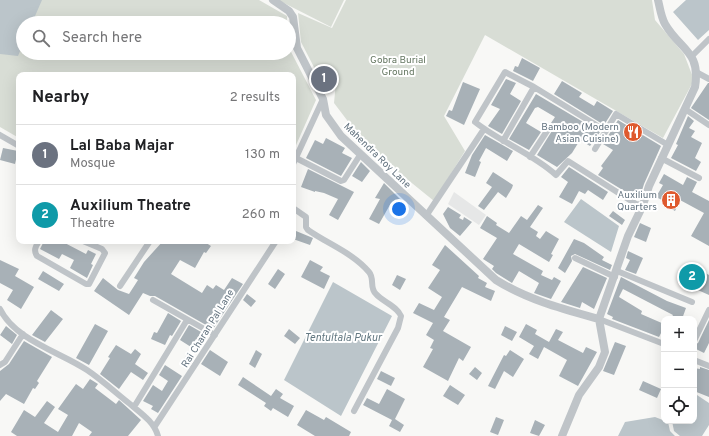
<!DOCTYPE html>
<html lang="en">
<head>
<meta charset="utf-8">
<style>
	:root { --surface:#fff; --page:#f2f2f2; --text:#202124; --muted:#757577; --line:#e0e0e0; --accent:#b45309 }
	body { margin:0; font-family:Overpass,sans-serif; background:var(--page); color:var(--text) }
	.controls { position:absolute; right:12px; bottom:12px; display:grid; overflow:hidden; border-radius:8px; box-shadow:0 4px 16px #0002 }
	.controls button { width:36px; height:36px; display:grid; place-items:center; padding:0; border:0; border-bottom:1px solid var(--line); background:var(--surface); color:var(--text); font:20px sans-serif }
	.you { position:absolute; left:399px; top:209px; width:14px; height:14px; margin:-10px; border:3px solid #fff; border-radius:50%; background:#1a73e8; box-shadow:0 0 0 6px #1a73e833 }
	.badge { display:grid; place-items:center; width:26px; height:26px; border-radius:50%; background:var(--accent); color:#fff; font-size:13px; font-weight:700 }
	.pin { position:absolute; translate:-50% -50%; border:2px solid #fff; box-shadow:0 1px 4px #0006 }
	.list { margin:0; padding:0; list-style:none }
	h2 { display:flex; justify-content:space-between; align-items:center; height:52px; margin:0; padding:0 16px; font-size:17px }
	h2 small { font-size:13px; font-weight:400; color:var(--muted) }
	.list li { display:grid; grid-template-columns:26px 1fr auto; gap:12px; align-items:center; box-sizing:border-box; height:60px; padding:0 16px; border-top:1px solid var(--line) }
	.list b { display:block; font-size:15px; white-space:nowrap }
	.list p { margin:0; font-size:13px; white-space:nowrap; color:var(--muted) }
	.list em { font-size:13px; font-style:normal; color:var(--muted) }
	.icon { flex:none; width:22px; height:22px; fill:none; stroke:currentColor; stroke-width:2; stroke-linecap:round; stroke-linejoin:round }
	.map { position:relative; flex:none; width:709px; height:436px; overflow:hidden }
	.search { position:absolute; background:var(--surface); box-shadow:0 4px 16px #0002; left:16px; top:16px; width:280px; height:44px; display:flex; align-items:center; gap:10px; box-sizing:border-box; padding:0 14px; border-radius:22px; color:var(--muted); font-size:15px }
	.panel { position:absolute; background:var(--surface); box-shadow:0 4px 16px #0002; left:16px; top:72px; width:280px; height:172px; border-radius:8px }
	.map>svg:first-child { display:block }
	.built { fill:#e6e7e7 }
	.green { fill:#d8ddd5 }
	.water { fill:#bbc5ca }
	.building { fill:#a8b1b7 }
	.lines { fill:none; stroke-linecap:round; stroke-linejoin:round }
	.minor { stroke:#bfc4c8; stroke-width:6 }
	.tertiary { stroke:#bfc4c8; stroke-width:8 }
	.labels { text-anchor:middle; stroke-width:4; stroke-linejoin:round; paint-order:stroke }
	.park-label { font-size:10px; fill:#667863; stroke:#fff }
	.poi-label { font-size:10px; fill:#647480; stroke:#fff; text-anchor:end }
	.street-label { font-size:10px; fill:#647480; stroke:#fff }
	.water-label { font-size:11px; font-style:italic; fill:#647982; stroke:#fff }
</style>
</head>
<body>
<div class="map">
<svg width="709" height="436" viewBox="0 0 709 436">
	<rect width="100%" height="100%" fill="#f8f8f6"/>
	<path class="built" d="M454,192L486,215L479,225L448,204Z"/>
	<path class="green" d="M0,0H259L287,16V23H23V53H289V44V48L316,100L293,152V75H19V138L0,127Z
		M278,0H344L331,27Z
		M346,0H652L655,20L684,54L694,80L663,138L485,35L444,116L465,151L434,201L381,158L353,128L334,103L336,82L324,66L317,73L301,42L298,13L332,28Z"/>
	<path class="water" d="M0,0H42L32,23H23V44L18,56L0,54Z
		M686,0H709V30L698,40L673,12Z
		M581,199L619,226L611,252L564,222Z
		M333,282L392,316L341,416L284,380Z
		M694,393L709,403V425L702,436H680L674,431L672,421H694Z
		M655,417L668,422L670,431L675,436H618L625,422Z"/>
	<path class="building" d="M522,58L540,68L533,81L513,71L515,66L518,67Z
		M324,68L335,83L328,93L325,92L316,74Z
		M506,79L516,83L510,94L521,101L502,134L488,126L500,109L491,105Z
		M562,81L582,93L579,97L594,106L597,101L613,111L604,125L554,94Z
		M463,82L480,89L464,125L446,116L449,110L452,111Z
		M708,83H709V120L691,108Z
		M536,94L600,132L590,146L580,140L572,153L557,167L537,155L555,126L551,123L555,117L538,107L535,108L526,123L541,132L529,150L509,139Z
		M688,116L694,121L689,128L695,131L691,137L702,143L695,158L701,162L696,171L671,158L678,145L676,144Z
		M618,120L661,146L644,184L639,200L598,175L603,168L601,166L613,150L603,144Z
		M485,135L513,151L507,161L486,148L479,161L481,162L475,177L465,173L472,155Z
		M326,138L345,148L342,153L352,158L341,176L306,158L315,140L323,144Z
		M3,148L18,151L15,164L0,160Z
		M361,162L370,171L362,182L352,176Z
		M569,167L608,192L603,200L588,190L585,194L579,191L572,204L559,197L568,182L561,177Z
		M308,169L354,192L338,220L329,215L338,199L324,193L315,191V192L301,187Z
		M493,172L513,185L512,188L506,198L498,192L484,210L478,206L492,187L486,183Z
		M664,174L683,185L687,177L697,182L692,192L709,201V246L691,236L704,213L680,200L675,211L663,204L664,201L656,197L663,185L659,183Z
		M384,183L402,201L401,202L403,203L399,209L391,203L379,224L369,219L380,199L375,198Z
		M538,205L543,208L530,227L538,232L536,236L540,239L546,231L559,239L551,254L553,255L549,262L519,244L513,254L543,271L541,275L552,280L554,277L561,281L551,299L534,293L539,283L519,271L512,283L496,273L492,269L494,266L483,259L497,238L480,228L487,216L497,223L496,225L509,233L521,216L527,220Z
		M448,207L461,215L459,218L463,220L464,217L472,222L460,236L450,228L443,214Z
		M613,211L625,220L622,225L609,216Z
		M640,223L651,228L646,242L634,237Z
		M296,231L313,238L310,245L293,239Z
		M574,239L584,243L604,257L602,260L612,265L610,270L575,254L571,256L572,261L565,273L558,268Z
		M44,241H61L86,254L88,250L96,254L91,264L93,265L87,278L70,268L74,260L62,254L59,259L40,249Z
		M163,241H203L211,246L206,253L204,252L195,268L180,260L171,274L202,293L207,285L213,289L216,285L224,290L232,278L243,284L213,329L155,296H150L143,293L129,315L94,291L103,278L118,290L129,294L138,280L134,278L144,262Z
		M445,245L479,276L478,278L487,283L485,287L495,291L491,301L462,287L444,317L450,320L443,331L471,347L463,361L459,358L448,381L423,367L433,349L430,348L434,340L426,335L433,323L413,313L419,303L434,310L442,297L428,288L440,270L432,265Z
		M628,251L643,258L636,274L625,270L630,260L626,258Z
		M0,260L19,269L15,276L34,287L21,309L7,300L13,290L0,283Z
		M310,260L323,267L320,271L330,276L324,289L301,277Z
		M691,265L709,275V295L682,283Z
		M583,267L607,278L594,309L582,302L580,308L561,302Z
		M278,269L285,274L275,289L268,284Z
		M43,271L64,284L59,291L38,279Z
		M397,275L406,279L400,290L392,285Z
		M621,277L667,301L686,308L682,319H671L673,315L623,289L619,297L642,311L641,314L664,324V327L659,337L612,319L613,317L607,314Z
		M247,294L256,301L251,307L243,300Z
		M51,310L63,319L45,342L32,335Z
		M168,313L181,321L172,336L170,335L165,345L151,339L154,332L157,333Z
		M709,320V343L704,353L694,348V345L698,343Z
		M95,324L108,331L89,365L76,358Z
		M526,324L537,330L535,334L549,342L556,329L563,332L558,340L583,353L586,347L597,352L578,386L559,376L567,360L560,356L544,347L538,359L529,354L534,346L519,337Z
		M189,325L208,336L204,343L196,339L191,347L180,340Z
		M6,326L17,335L12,344L0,335Z
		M505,326L517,332L512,341L501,335Z
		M289,329L300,338L295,344L284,336Z
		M24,341L52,357L37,381L39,383L35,389L33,388L24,404L6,394L0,401V371L9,364Z
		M615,342L626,346L614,375L603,371Z
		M116,345L131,354L135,349L141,354L135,364L148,373L143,380L131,372L119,389L100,374L110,358L108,357Z
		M210,350L228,362L220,376L201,364Z
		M256,350L262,354L255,368L249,364Z
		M510,350L524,359L513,377L504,371L495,389L488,386L504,355L506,356Z
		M188,352L195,356L189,366L182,363Z
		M165,365L182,376L158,413L151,409L153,406L143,401L153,385L162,391L168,381L159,375Z
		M475,367L482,373L477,380L469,374Z
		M700,367L709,370V397L694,391V368L700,369Z
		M381,371L395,378L391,386L377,379Z
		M243,377L271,396L276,389L283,394L280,398L294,406L288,417L273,408L271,411L264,406L266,403L238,385Z
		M90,379L98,384L95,388L116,404L119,400L141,420L128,436H89L92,432L79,423L72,436H17L11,432L24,410L35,417L47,401L55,407L44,423L58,432L68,415L58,409L76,384L83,389Z
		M643,381L661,389L657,398L639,390Z
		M450,385L465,395L458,405L443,396Z
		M387,389L405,399L395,419L404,425L400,432L389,426L392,420L363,405L367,398L379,404Z
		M306,410L324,420L326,417L351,432L349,436H315L297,425Z
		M496,417L504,420L498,435L490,432Z
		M535,420L545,425L539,436L530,433Z"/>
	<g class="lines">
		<path class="minor" d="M692,56L709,39
			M696,72L709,79
			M534,87L606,131
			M685,109L709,125
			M0,135L19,146
			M503,141L534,87L505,72L475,122C500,142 532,153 556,175L568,161L636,204L643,205
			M595,149L616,114L668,145
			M530,157L549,128
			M296,158L341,181L344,180L360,155
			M661,158L699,178
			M293,164L323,99
			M293,208L306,217V227L308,230C328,244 353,253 369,272C375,279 369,288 376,294C383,302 397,306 401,316L398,328L354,411
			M426,216L484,129
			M39,241C36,246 33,250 37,256L86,284H89L105,253L102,249L83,241
			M575,258L615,277
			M617,271L692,302
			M120,286L150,241
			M153,300L215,335
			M0,309C15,340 60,352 87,370C102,380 116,393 130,404C142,414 154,422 158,436
			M599,319L664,344
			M694,341L709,310
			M694,360L709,366
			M0,365L5,362L23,334
			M134,407L187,320
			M155,426L276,241"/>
		<path class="tertiary" d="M273,0L289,11L293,17L297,48L323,99L326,115L341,136L496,280C528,300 563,309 599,319
			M599,319L628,236L643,205L649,186L695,87C701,51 680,50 665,24C661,17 660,8 658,0
			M562,436L579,395L599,367L605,352L599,319"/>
	</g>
	<defs>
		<g id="restaurant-disc" transform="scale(1)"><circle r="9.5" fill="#df5a2f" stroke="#fff"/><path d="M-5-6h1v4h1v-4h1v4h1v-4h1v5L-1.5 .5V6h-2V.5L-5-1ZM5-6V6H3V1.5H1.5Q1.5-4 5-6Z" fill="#fff"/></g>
		<g id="building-disc" transform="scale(1)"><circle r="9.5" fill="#df5a2f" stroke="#fff"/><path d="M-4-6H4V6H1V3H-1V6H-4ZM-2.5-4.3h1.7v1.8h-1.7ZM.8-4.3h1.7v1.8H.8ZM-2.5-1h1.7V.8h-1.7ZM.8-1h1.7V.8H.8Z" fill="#fff"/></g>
	</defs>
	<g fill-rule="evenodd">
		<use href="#restaurant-disc" x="633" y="132"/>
		<use href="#building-disc" x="671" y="200"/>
	</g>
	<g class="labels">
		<g class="park-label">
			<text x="398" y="63">Gobra Burial<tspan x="398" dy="12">Ground</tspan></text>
		</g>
		<g class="poi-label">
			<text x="619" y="130">Bamboo (Modern<tspan x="619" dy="12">Asian Cuisine)</tspan></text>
			<text x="657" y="198">Auxilium<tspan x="657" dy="12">Quarters</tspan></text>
		</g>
		<g class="street-label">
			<text transform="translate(378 155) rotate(44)" y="4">Mahendra Roy Lane</text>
			<text transform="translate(207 328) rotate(-58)" y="4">Rai Charan Pal Lane</text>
		</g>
		<g class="water-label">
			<text x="343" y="341">Tentultala Pukur</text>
		</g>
	</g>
</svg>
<div class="controls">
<button>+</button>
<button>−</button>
<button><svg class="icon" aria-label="locate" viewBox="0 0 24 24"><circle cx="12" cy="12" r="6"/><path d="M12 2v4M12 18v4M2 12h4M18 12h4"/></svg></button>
</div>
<div class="you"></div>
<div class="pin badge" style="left:324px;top:79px;background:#6b7280">1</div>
<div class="pin badge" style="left:692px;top:277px;background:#0f9aa8">2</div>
<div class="search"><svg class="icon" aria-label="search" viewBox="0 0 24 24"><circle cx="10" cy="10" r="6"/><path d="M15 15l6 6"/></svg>Search here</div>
<section class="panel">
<h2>Nearby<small>2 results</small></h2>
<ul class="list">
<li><span class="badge" style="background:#6b7280">1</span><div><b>Lal Baba Majar</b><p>Mosque</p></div><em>130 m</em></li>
<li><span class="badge" style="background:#0f9aa8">2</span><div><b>Auxilium Theatre</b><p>Theatre</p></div><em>260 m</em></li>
</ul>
</section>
</div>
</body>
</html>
